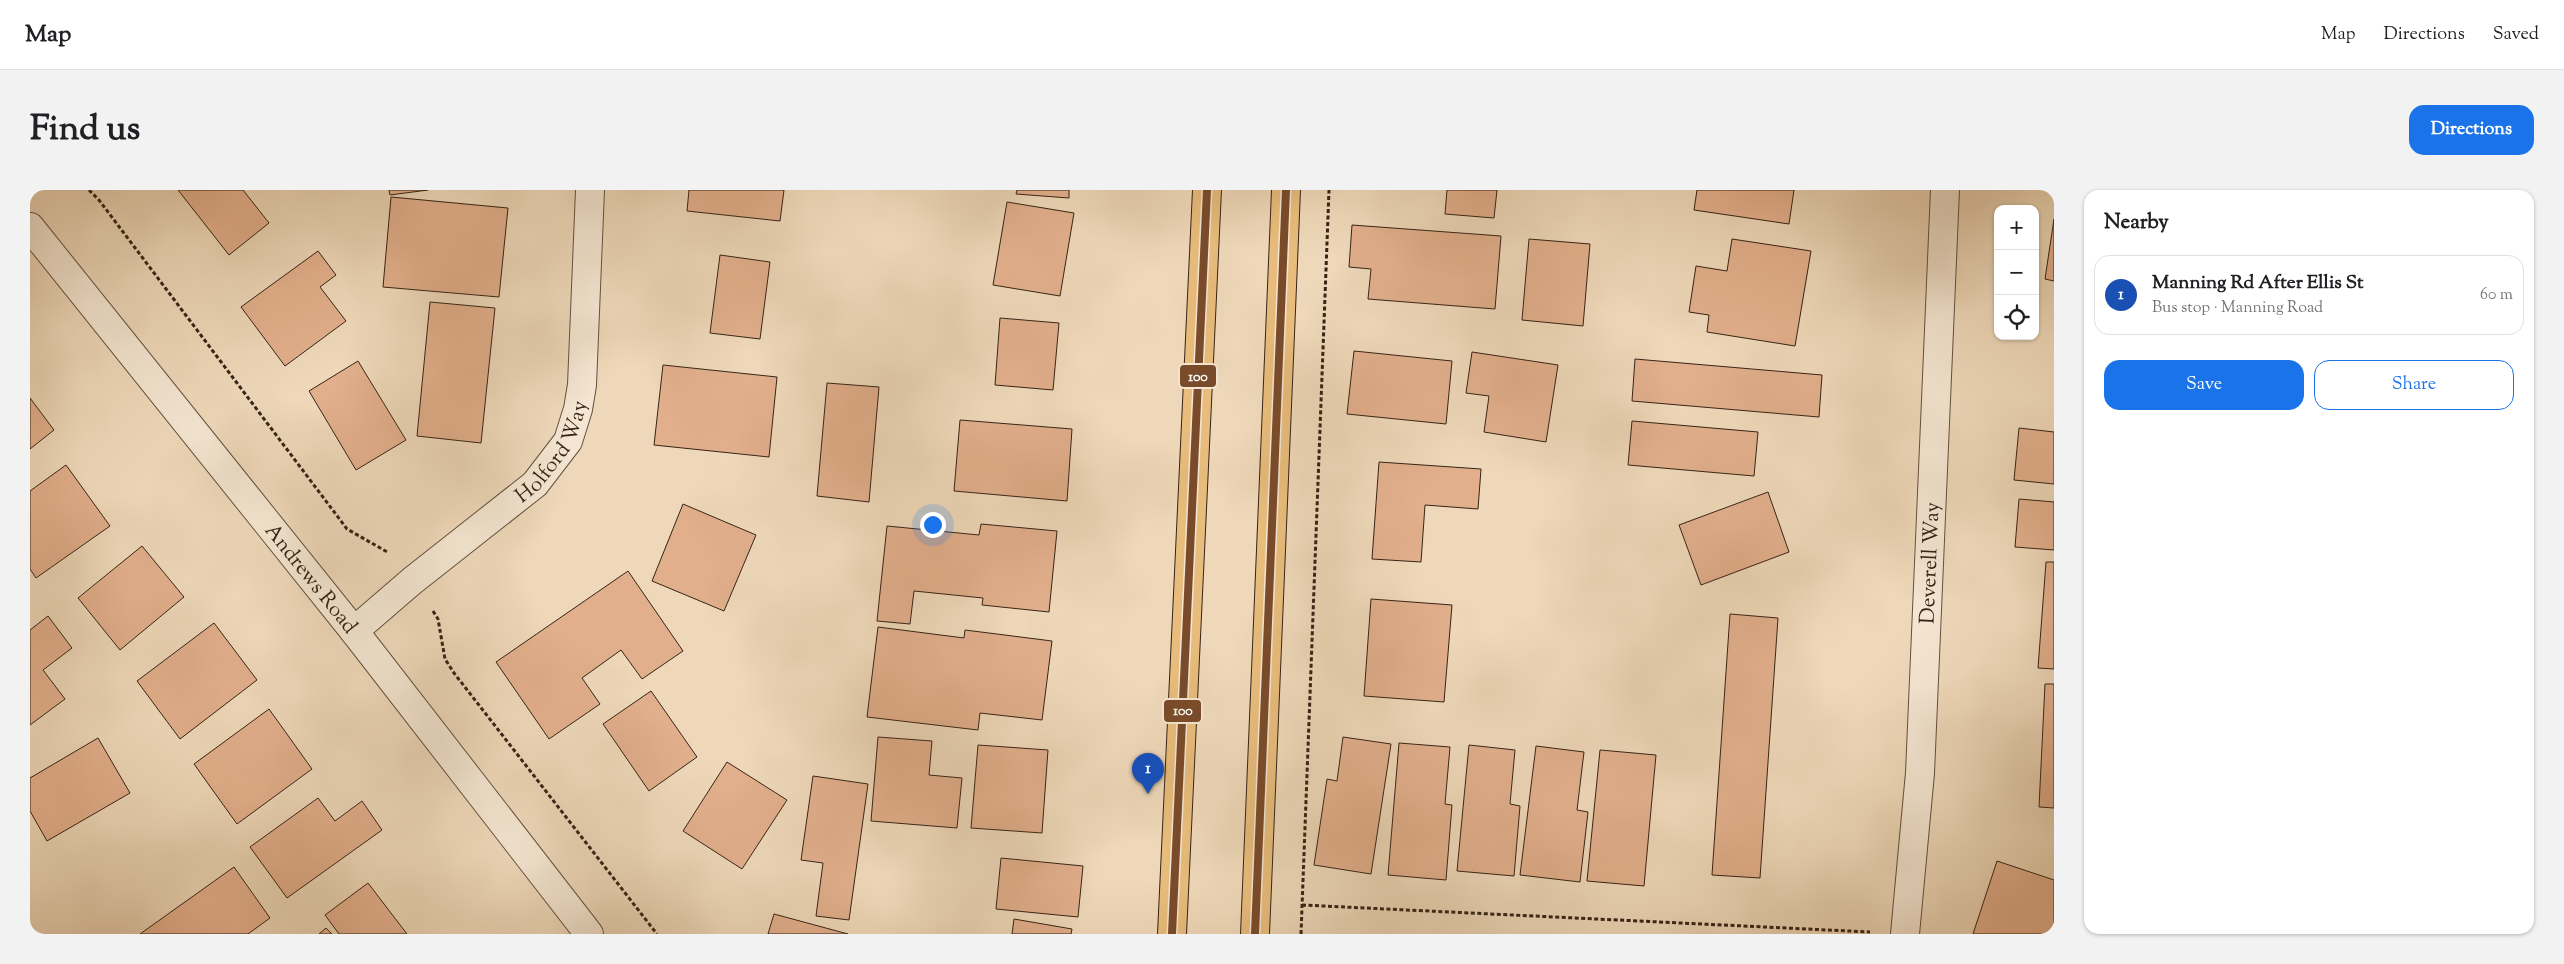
<!DOCTYPE html>
<html lang="en">
<head>
<meta charset="utf-8">
<style>
	:root { --surface:#fff; --page:#f2f2f2; --text:#202124; --muted:#757577; --line:#e0e0e0; --accent:#1a73e8 }
	body { margin:0; font-family:"Sorts Mill Goudy",serif; background:var(--page); color:var(--text) }
	.controls { position:absolute; right:15px; top:15px; display:grid; overflow:hidden; border-radius:10px; box-shadow:0 1px 4px #0004 }
	.controls button { width:45px; height:45px; display:grid; place-items:center; padding:0; border:0; border-bottom:1px solid var(--line); background:var(--surface); color:var(--text); font:25px sans-serif }
	.you { position:absolute; left:902px; top:334px; width:18px; height:18px; margin:-12px; border:4px solid #fff; border-radius:50%; background:#1a73e8; box-shadow:0 0 0 8px #1a73e833 }
	.badge { display:grid; place-items:center; width:32px; height:32px; border-radius:50%; background:var(--accent); color:#fff; font-size:16px; font-weight:700 }
	.pin { position:absolute; translate:-50% -41px; filter:drop-shadow(0 1px 2px #0008) }
	.pin::after { content:''; position:absolute; top:26px; width:18px; height:15px; background:inherit; clip-path:polygon(0 0,100% 0,50% 100%) }
	.list { margin:0; padding:0; list-style:none }
	h2 { display:flex; justify-content:space-between; align-items:center; height:65px; margin:0; padding:0 20px; font-size:21px }
	h2 small { font-size:16px; font-weight:400; color:var(--muted) }
	.list li { display:grid; grid-template-columns:32px 1fr auto; gap:15px; align-items:center; box-sizing:border-box; height:80px; margin:0 10px 10px; padding:0 10px; border:1px solid var(--line); border-radius:15px }
	.list b { display:block; font-size:19px; white-space:nowrap }
	.list p { margin:0; font-size:16px; white-space:nowrap; color:var(--muted) }
	.list em { font-size:16px; font-style:normal; color:var(--muted) }
	.actions { display:flex; gap:10px; padding:15px 20px }
	.actions a { flex:1; padding:11px 0; border:1px solid var(--accent); border-radius:15px; text-align:center; font-size:18px; color:var(--accent) }
	.actions .main { background:var(--accent); color:#fff }
	.icon { flex:none; width:28px; height:28px; fill:none; stroke:currentColor; stroke-width:2; stroke-linecap:round; stroke-linejoin:round }
	.map { position:relative; flex:none; width:2024px; height:744px; overflow:hidden; border-radius:15px }
	header { display:flex; align-items:center; gap:30px; box-sizing:border-box; height:70px; padding:0 25px; background:var(--surface); border-bottom:1px solid var(--line) }
	header strong { font-size:24px }
	nav { display:flex; gap:28px; margin-inline-start:auto; font-size:18px }
	.intro { display:flex; align-items:center; justify-content:space-between; box-sizing:border-box; height:120px; padding:0 30px }
	h1 { margin:0; font-size:35px }
	.button { padding:12px 22px; border-radius:15px; background:var(--accent); color:#fff; font-size:18px; font-weight:700 }
	main { display:flex; gap:30px; padding:0 30px }
	aside { flex:1; background:var(--surface); border-radius:15px; box-shadow:0 1px 4px #0004 }
	.map>svg:first-child { display:block }
	.building { fill:#e2af8c; stroke:#352416 }
	.lines { fill:none; stroke-linecap:round; stroke-linejoin:round }
	.street-casing { stroke:#63513f; stroke-width:30 }
	.primary-casing { stroke:#352416; stroke-width:30 }
	.path { stroke:#352416; stroke-width:3; stroke-dasharray:4 2.5; stroke-linecap:butt }
	.street { stroke:#f4e6d2; stroke-width:28 }
	.primary { stroke:#e7bc7c; stroke-width:28 }
	.bus-1-casing { stroke:#f4e6d2; stroke-width:11 }
	.bus-1 { stroke:#7a4b2a; stroke-width:8 }
	.labels { text-anchor:middle; stroke-width:5; stroke-linejoin:round; paint-order:stroke }
	.street-label { font-size:21px; fill:#352416; stroke:#f4e6d2 }
	.line-badge { stroke:#f4e6d2; stroke-width:2 }
	.badge-label { font-size:14px; text-anchor:middle; font-weight:bold; fill:#fff }
</style>
</head>
<body>
<header>
<strong>Map</strong>
<nav><a>Map</a><a>Directions</a><a>Saved</a></nav>
</header>
<div class="intro"><h1>Find us</h1><a class="button">Directions</a></div>
<main>
<div class="map">
<svg width="2024" height="744" viewBox="0 0 2024 744">
	<rect width="100%" height="100%" fill="#eed8b9"/>
	<filter id="stains"><feTurbulence type="fractalNoise" baseFrequency=".004" numOctaves="4"/><feColorMatrix values="0 0 0 0 .2 0 0 0 0 .09 0 0 0 0 .02 0 0 0 .5 -.17"/></filter>
	<radialGradient id="worn" r=".72"><stop offset=".6" stop-color="#630" stop-opacity="0"/><stop offset="1" stop-color="#630" stop-opacity=".3"/></radialGradient>
	<path class="building" d="M148,0H213L239,33L199,65Z
		M359,0H398L360,5Z
		M659,0H754L750,31L657,21Z
		M987,0H1039V8L986,4Z
		M1417,0H1467L1464,28L1415,24Z
		M1667,0H1764L1759,34L1664,20Z
		M361,7L478,18L469,107L353,97Z
		M977,12L1044,23L1030,106L963,95Z
		M2024,29V91L2015,89Z
		M1322,35L1471,46L1465,119L1338,109L1341,79L1319,77Z
		M1499,49L1560,54L1553,136L1492,130Z
		M1702,49L1781,61L1765,156L1677,142L1679,125L1659,122L1666,76L1697,81Z
		M288,61L306,85L290,97L316,131L255,176L211,117Z
		M690,65L740,72L730,149L680,143Z
		M400,112L465,118L451,253L387,246Z
		M970,128L1029,133L1023,200L965,195Z
		M1324,161L1422,171L1416,234L1317,224Z
		M1442,162L1528,175L1516,252L1454,242L1459,206L1436,203Z
		M1605,169L1792,185L1789,227L1602,211Z
		M328,171L376,250L326,280L279,201Z
		M633,175L747,187L739,267L624,255Z
		M797,193L849,197L839,312L787,306Z
		M0,208L24,240L0,259Z
		M930,230L1042,239L1037,311L924,301Z
		M1602,231L1728,242L1724,286L1598,275Z
		M1989,238L2024,242V294L1984,290Z
		M1349,272L1451,279L1448,319L1395,315L1391,372L1342,369Z
		M36,275L80,336L6,388L0,379V301Z
		M1738,302L1759,362L1671,395L1649,335Z
		M1989,309L2024,312V360L1985,357Z
		M653,314L726,345L694,421L622,391Z
		M951,334L1027,341L1019,422L952,415L953,408L884,401L880,434L847,431L857,336L949,345Z
		M112,356L154,407L90,460L48,408Z
		M2016,372H2024V479L2008,478Z
		M598,381L653,461L612,489L591,460L552,488L570,514L519,549L466,472Z
		M1341,409L1422,415L1414,512L1334,506Z
		M1700,424L1748,428L1730,688L1682,685Z
		M18,426L42,458L13,480L35,509L0,535V440Z
		M184,433L227,490L150,549L107,491Z
		M848,437L934,448L935,440L1022,451L1012,530L950,523L948,540L837,527Z
		M2015,494H2024V618L2009,617Z
		M621,501L667,567L619,601L573,534Z
		M239,519L282,579L207,634L164,574Z
		M848,547L902,551L899,585L932,588L927,638L841,631Z
		M1313,547L1361,554L1341,684L1284,675L1297,589L1307,591Z
		M68,548L100,603L17,651L0,621V588Z
		M1369,553L1420,557L1415,614L1422,615L1416,690L1358,685Z
		M948,555L1018,560L1012,643L941,638Z
		M1439,555L1485,560L1480,614L1490,616L1484,686L1427,681Z
		M1506,556L1554,562L1547,620L1558,622L1550,692L1490,685Z
		M1570,560L1626,565L1614,696L1557,691Z
		M697,572L757,610L712,679L653,641Z
		M783,586L838,594L819,730L786,726L793,673L771,670Z
		M288,608L305,631L332,611L352,640L257,708L220,657Z
		M971,668L1053,676L1048,727L966,719Z
		M1967,671L2024,690V744H1943Z
		M204,677L240,728L218,744H110Z
		M338,693L377,744H309L295,725Z
		M744,724L818,744H738Z
		M984,729L1042,739L1041,744H982Z
		M296,738L302,744H289Z"/>
	<g class="lines">
		<g class="street-casing">
			<g id="street">
				<path id="s1" d="M0,37L324,441L559,744"/>
				<path id="s2" d="M324,441L382,391L505,294L538,251L548,219L552,195L560,0"/>
				<path id="s3" d="M1875,744L1890,583L1915,0"/>
			</g>
		</g>
		<g class="primary-casing">
			<path id="primary" d="M1142,744L1177,0
				M1225,744L1256,0"/>
		</g>
		<path class="path" d="M59,0L69,10L317,339L359,363
			M403,421L408,429L415,469L424,483L627,744
			M1272,715L1840,742
			M1271,744L1299,0"/>
		<use href="#street" class="street"/>
		<use href="#primary" class="primary"/>
		<g class="bus-1-casing">
			<path id="bus-1" d="M1142,744L1177,0
				M1225,744L1256,0"/>
		</g>
		<use href="#bus-1" class="bus-1"/>
	</g>
	<g class="labels">
		<g class="street-label">
			<text dy="7" stroke="none"><textPath href="#s2" startOffset="270">Holford Way</textPath></text>
			<text dy="7" stroke="none"><textPath href="#s3" startOffset="372">Deverell Way</textPath></text>
			<text dy="7" stroke="none"><textPath href="#s1" startOffset="450">Andrews Road</textPath></text>
		</g>
	</g>
	<g class="line-badge">
		<rect x="1149" y="174" width="38" height="24" rx="5" fill="#7a4b2a"/>
		<rect x="1133" y="509" width="39" height="24" rx="5" fill="#7a4b2a"/>
	</g>
	<g class="badge-label">
		<text x="1168" y="191">100</text>
		<text x="1153" y="525">100</text>
	</g>
	<rect width="100%" height="100%" filter="url(#stains)"/>
	<rect width="100%" height="100%" fill="url(#worn)"/>
</svg>
<div class="controls">
<button>+</button>
<button>−</button>
<button><svg class="icon" aria-label="locate" viewBox="0 0 24 24"><circle cx="12" cy="12" r="6"/><path d="M12 2v4M12 18v4M2 12h4M18 12h4"/></svg></button>
</div>
<div class="you"></div>
<div class="pin badge" style="left:1118px;top:604px;background:#1a4fb4">1</div>
</div>
<aside>
<h2>Nearby<small></small></h2>
<ul class="list">
<li><span class="badge" style="background:#1a4fb4">1</span><div><b>Manning Rd After Ellis St</b><p>Bus stop · Manning Road</p></div><em>60 m</em></li>
</ul>
<div class="actions"><a class="main">Save</a><a>Share</a></div>
</aside>
</main>
</body>
</html>
